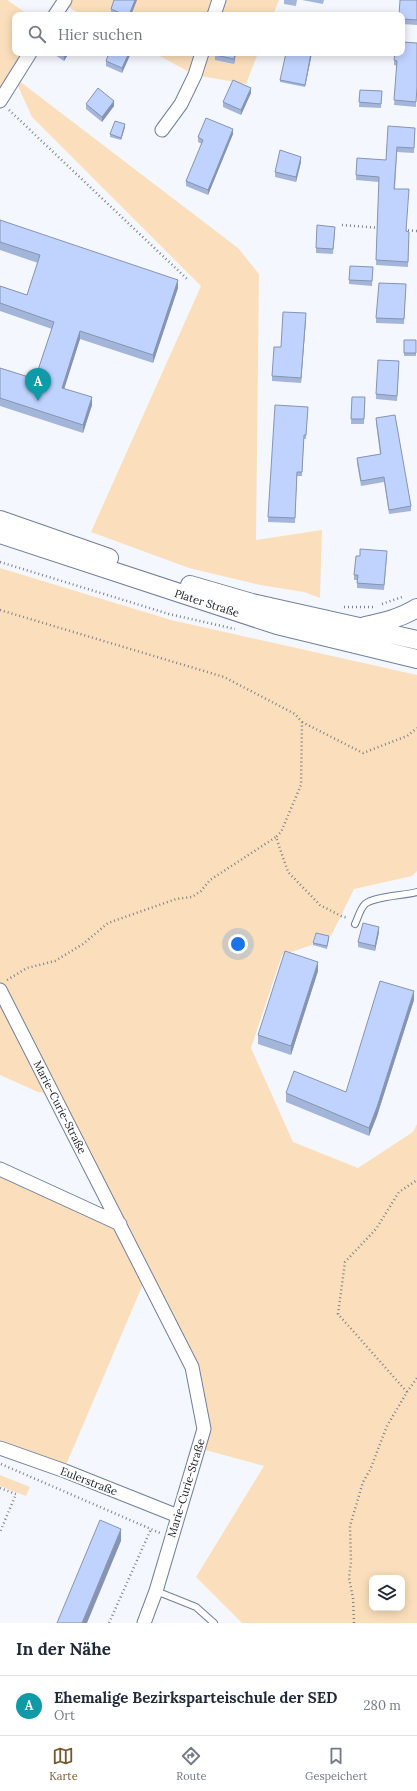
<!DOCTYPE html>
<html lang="de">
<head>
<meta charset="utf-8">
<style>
	:root { --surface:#fff; --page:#f2f2f3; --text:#1f2937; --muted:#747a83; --line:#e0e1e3; --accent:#77582d }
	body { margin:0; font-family:Lora,serif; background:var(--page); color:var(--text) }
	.controls { position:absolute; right:12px; bottom:12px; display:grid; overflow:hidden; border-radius:8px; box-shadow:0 2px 10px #0003 }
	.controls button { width:36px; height:36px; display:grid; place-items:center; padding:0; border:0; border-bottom:1px solid var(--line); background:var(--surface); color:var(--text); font:20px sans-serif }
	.you { position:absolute; left:238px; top:944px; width:14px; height:14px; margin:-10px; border:3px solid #fff; border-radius:50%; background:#1a73e8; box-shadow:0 0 0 6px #1a73e833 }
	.badge { display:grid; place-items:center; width:26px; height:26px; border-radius:50%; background:var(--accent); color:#fff; font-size:13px; font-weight:700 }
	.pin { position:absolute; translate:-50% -33px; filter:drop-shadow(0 1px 2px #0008) }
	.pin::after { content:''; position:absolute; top:21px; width:14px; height:12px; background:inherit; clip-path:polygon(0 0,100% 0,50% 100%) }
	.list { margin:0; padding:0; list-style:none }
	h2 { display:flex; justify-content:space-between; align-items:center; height:52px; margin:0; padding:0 16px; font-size:17px }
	h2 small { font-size:13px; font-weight:400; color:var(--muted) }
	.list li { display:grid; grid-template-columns:26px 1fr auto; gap:12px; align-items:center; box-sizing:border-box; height:60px; padding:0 16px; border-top:1px solid var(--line) }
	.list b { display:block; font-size:15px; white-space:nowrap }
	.list p { margin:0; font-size:13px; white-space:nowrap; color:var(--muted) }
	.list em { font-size:13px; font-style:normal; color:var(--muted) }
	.icon { flex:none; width:22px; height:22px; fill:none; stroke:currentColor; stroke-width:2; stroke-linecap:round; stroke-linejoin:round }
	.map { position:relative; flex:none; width:417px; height:1623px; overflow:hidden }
	.search { position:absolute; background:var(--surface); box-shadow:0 2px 10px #0003; left:12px; right:12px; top:12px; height:44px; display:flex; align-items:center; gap:10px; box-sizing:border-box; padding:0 14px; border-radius:8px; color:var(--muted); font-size:15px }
	.sheet { height:112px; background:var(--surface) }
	nav { display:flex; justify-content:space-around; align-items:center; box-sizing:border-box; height:56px; border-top:1px solid var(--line); background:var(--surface); font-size:11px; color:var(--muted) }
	nav a { display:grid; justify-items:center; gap:2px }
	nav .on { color:var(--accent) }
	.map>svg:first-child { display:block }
	.green { fill:#fbdfbc; fill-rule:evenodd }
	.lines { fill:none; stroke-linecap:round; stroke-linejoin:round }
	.lane-casing { stroke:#727f9b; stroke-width:8 }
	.street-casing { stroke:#727f9b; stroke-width:15 }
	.secondary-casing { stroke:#727f9b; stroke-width:20 }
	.path { stroke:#7e828a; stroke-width:2.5; stroke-dasharray:1 3; stroke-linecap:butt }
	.lane { stroke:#fff; stroke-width:6 }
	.street { stroke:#fff; stroke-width:13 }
	.secondary { stroke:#fff; stroke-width:18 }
	.wall { fill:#a4b5da }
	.shaded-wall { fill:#8694b2 }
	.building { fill:#bfd3fe; stroke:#8694b2 }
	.labels { text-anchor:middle; stroke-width:4; stroke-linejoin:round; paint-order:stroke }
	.street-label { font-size:11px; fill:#151924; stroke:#fff }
</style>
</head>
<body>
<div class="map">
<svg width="417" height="1623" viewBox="0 0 417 1623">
	<rect width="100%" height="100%" fill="#f4f7fd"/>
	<path class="green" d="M0,0H7L29,15H15V53H30L14,77L238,248L259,274L256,540L322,530L320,598L304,592L260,585L189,568L91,532L201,286L32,117L14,77L0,101Z
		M65,0H279L273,15H83L62,4Z
		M154,53H258L246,84L195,75Z
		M0,568L171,620L417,675V871L412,876L354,889L331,936L315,933L312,945L282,955L251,1048L293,1142L358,1168L413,1132L417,1124V1623H242L196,1577L264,1466L198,1448L204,1429L192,1367L146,1277L66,1465L0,1440V1169L119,1223L53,1094L38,1092L0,1075ZM372,1578H402V1608H372Z
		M0,1475L30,1487L26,1496L0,1486Z"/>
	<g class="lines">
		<g class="lane-casing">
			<path id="lane" d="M355,924C358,918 360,909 365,904C375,896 403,896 417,892
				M156,1591L196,1607L214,1623"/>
		</g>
		<g class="street-casing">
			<path id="street" d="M55,15L65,0
				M214,15L219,0
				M0,101L30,53
				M162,130L181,104L195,75L202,53
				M0,990L192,1367L204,1429L156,1591L144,1623
				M0,1169L120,1224
				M0,1448L65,1471L178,1516"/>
		</g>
		<g class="secondary-casing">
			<path id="secondary" d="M0,520L109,558
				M0,534L277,625L417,659
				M190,585L252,603L417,640
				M365,626C384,622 401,618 417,608"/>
		</g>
		<path class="path" d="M9,110L187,279
			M342,225L381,228
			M404,230L417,231
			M0,562L169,614L235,629
			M382,604L402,597
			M344,607H375
			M0,610L224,677L295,714L302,722L301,785L281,832L276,837
			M302,722L363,753L407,736L417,728
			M7,980L27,968L55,961L83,944L108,923L176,899L192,897L201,891L210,880L276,837L288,872L320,905L341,916L348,918
			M407,1392L417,1378
			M1,1464L160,1533
			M0,1488L16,1494L0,1532
			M109,1623L151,1529
			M354,1623L353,1598L349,1578L351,1562L350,1526L363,1482L370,1470L387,1426L407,1392L338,1314L345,1262L376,1229L399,1192L417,1180"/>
		<use href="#lane" class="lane"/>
		<use href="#street" class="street"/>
		<use href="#secondary" class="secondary"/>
	</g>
	<path class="wall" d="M137,0L131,15H113L111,14V9Z
		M284,0H297L296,6L284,4Z
		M302,0H324L323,4Z
		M417,0V25L402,24V15Z
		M417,43L416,107L394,105L397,66L394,65V60Z
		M52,53H69L64,61Z
		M109,53H131L122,73L106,66V61Z
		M236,53L234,64L215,60V55Z
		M312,53L305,87L280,82V80Z
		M360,90L382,91L381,108L359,107Z
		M251,93L241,115L223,107V102Z
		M86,104L114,106L102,122L86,109Z
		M125,127L121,140L110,137V134Z
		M415,128L414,153L397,152L395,189L407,231L409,236L408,267L376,265L379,182L356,180V175L386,160Z
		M233,134L208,195L186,186V181L202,144L198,142V137Z
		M301,162L296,182L275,177V172Z
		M0,220L178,288L153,363L80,339L64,388L92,405L83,433L0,406V368L35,379L52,329L0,311V286L27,295L38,263L0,250Z
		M335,232L333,254L316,253V248Z
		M373,267L372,286L349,284V280Z
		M406,284L404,324L376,323V318Z
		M306,318L301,383L272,381V376L281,347Z
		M404,340H416V356H404Z
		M399,366L397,401L376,399V394Z
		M352,397H365L364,424H351Z
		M308,407L306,439H304L302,476H297L295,523L268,522V517Z
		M376,418L411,506V511L389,514L384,482L361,486L357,463V458L380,454L376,423Z
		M360,556H387L384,590L357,588V580H354V575Z
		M379,932L375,951L358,947V942Z
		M329,939L327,949L313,945V943Z
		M318,971L291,1055L258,1044V1035Z
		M414,1000L377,1116L369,1136L286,1102V1093L346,1092Z"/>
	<path class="shaded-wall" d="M135,0H137L131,15H129Z
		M65,53H69L64,61V56Z
		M129,53H131L122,73V68Z
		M235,53H236L234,64V59Z
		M311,53H312L305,87V85Z
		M251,88V93L241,115V110Z
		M114,101V106L102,122V117Z
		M125,124V127L121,140V138Z
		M233,129V134L208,195V190Z
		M301,157V162L296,182V177Z
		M178,280V288L153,363V355Z
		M306,313V318L301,383V378Z
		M80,331V339L62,396V388Z
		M92,397V405L83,433V425Z
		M379,927V932L375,951V946Z
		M318,962V971L291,1055V1046Z
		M414,991V1000L377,1116L369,1136V1128Z
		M121,1529V1541L87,1623H82Z"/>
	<path class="building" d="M114,0H135L129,15H125L111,9Z
		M400,0H417V20L402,19V15H399Z
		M402,42L417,43V87L416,102L394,100L397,61L394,60L395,53H402Z
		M60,53H65L64,56Z
		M109,53H129L122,68L106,61Z
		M215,53H235L234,59L215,55Z
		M286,53H311L305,85L280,80Z
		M233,80L251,88L241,110L223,102Z
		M98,88L114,101L102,117L86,104Z
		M360,90L382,91L381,104L359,102Z
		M206,118L233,129L208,190L186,181L203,140L198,137Z
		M115,121L125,124L121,138L110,134Z
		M388,126L415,128L414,148L397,147L394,189H409L406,231L409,232L408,262L376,260L379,177L356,175L357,158L386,160Z
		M280,150L301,157L296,177L275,172Z
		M0,220L178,280L153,355L80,331L62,388L92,397L83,425L0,398V368L35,379L54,322L0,303V286L27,295L40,255L0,242Z
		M317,225L335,227L333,249L316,248Z
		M350,266L373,267L372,281L349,280Z
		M379,283L406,284L404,319L376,318Z
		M283,312L306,313L301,378L272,376L274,347H281Z
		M404,340H416V353H404Z
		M378,360L399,361L397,396L376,394Z
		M352,397H365L364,419H351Z
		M275,405L308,407L306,435H304L302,472H297L295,518L268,517Z
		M395,415L411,506L389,510L384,477L361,481L357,458L381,454L376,418Z
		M360,549L387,551L384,585L357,583L358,575H354L356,556H360Z
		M363,923L379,927L375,946L358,942Z
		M316,933L329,936L327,946L313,943Z
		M285,951L318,962L291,1046L258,1035Z
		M380,981L414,991L377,1107L369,1128L286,1093L294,1071L346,1092Z
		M100,1520L121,1529L82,1623H57Z"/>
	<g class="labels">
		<g class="street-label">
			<text transform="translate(207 603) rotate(18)" y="4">Plater Straße</text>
			<text transform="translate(60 1107) rotate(63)" y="4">Marie-Curie-Straße</text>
			<text transform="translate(89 1481) rotate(21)" y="4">Eulerstraße</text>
			<text transform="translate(186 1488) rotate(-73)" y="4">Marie-Curie-Straße</text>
		</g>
	</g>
</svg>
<div class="controls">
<button><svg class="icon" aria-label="layers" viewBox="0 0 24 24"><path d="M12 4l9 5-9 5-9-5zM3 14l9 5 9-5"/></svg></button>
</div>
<div class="you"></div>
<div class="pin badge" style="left:38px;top:401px;background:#0f9aa8">A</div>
<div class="search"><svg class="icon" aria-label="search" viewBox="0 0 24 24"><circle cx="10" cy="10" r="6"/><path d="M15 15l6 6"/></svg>Hier suchen</div>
</div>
<section class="sheet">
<h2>In der Nähe<small></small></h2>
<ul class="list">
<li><span class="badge" style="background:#0f9aa8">A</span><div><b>Ehemalige Bezirksparteischule der SED</b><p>Ort</p></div><em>280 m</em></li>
</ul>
</section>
<nav>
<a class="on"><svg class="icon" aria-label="map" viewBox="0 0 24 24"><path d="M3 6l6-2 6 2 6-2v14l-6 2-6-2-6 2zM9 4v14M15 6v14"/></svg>Karte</a>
<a><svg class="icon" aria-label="directions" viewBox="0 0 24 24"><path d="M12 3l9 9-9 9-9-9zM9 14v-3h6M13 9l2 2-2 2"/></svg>Route</a>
<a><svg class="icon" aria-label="saved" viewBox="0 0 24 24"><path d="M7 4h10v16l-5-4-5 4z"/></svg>Gespeichert</a>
</nav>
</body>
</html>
